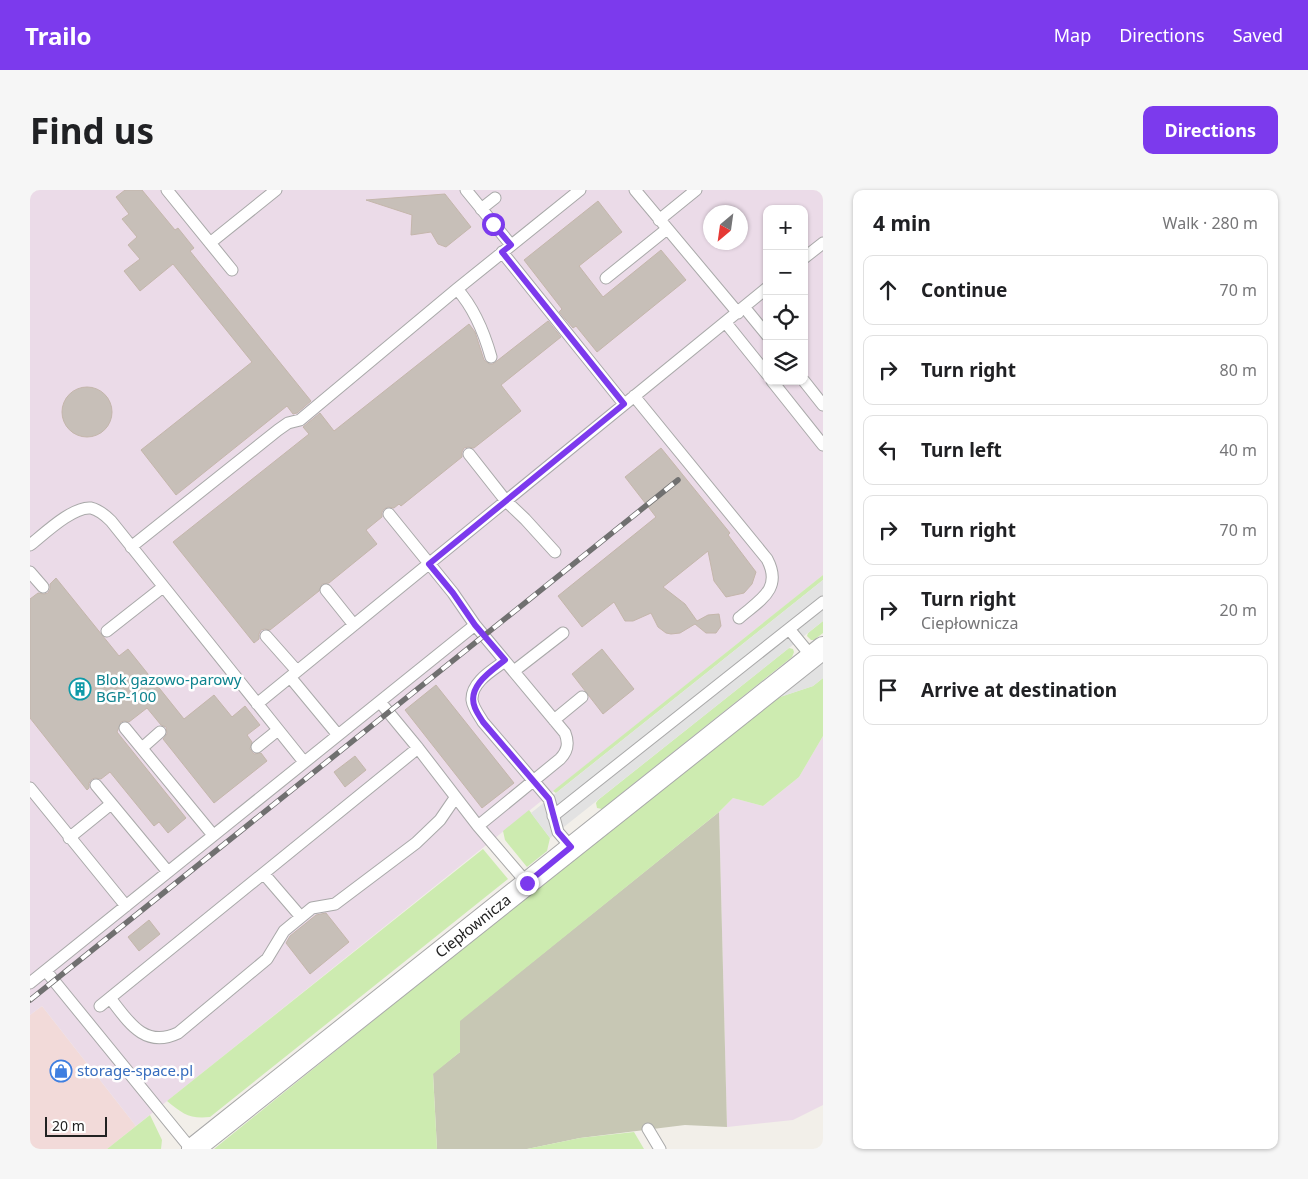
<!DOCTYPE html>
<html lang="en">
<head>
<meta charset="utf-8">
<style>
	:root { --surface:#fff; --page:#f6f6f6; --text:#202124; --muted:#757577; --line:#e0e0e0; --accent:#7c3aed }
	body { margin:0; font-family:"Noto Sans",sans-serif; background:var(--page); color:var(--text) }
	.controls { position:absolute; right:15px; top:15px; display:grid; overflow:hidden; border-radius:10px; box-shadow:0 1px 4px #0004 }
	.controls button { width:45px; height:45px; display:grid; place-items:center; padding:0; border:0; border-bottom:1px solid var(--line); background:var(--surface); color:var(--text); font:25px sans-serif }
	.compass { position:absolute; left:673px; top:15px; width:45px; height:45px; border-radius:50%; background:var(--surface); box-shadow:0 1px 4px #0004; rotate:209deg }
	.scale { position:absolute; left:15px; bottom:12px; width:62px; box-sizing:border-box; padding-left:5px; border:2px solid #222; border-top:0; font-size:14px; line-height:18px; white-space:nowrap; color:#222; -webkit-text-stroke:4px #fff; paint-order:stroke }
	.stop { position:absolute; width:15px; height:15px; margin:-11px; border:4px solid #7c3aed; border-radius:50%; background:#fff }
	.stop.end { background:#7c3aed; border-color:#fff; box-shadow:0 1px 5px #0008 }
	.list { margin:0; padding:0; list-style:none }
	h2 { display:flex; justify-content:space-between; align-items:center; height:65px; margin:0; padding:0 20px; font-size:21px }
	h2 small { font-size:16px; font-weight:400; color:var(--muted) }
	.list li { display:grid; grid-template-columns:32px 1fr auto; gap:15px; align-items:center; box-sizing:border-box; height:70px; margin:0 10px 10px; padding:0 10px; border:1px solid var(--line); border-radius:10px }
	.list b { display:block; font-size:19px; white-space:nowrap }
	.list p { margin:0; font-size:16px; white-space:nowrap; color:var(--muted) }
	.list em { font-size:16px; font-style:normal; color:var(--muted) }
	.icon { flex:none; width:28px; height:28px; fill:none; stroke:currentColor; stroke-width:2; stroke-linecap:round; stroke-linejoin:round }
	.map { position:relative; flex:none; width:793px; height:959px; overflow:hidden; border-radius:10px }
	header { display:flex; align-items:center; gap:30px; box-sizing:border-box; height:70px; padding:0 25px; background:var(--accent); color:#fff }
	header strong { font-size:24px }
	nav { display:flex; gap:28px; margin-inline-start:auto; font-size:18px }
	.intro { display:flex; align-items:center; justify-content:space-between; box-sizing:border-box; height:120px; padding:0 30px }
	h1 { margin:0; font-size:35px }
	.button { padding:12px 22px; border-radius:10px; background:var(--accent); color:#fff; font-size:18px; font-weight:700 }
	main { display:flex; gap:30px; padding:0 30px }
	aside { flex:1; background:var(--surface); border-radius:10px; box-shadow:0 1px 4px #0004 }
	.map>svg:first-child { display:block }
	.commercial { fill:#f2dad9 }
	.industrial { fill:#ebdbe8; fill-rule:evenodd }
	.construction { fill:#c7c7b4 }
	.grass { fill:#cdebb0 }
	.parking { fill:#e2e2e2 }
	.building { fill:#c7bfb8; stroke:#c4b6ab }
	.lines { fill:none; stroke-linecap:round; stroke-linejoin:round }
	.lane-casing { stroke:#a9a9a9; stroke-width:13 }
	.street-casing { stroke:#a9a9a9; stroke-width:24 }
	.lane { stroke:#fff; stroke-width:11 }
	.street { stroke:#fff; stroke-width:22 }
	.rail-casing { stroke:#707070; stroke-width:5.5 }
	.rail { stroke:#fff; stroke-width:4; stroke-dasharray:11; stroke-linecap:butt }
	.route { stroke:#7c3aed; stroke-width:6 }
	.labels { text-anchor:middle; stroke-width:5; stroke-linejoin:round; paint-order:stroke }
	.culture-label { font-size:15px; fill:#0d838f; stroke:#fff; text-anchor:start }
	.street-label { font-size:15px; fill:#222; stroke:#fff }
	.shop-label { font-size:15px; fill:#366cbe; stroke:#fff; text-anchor:start }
</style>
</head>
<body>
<header>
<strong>Trailo</strong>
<nav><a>Map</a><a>Directions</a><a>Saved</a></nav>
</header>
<div class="intro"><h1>Find us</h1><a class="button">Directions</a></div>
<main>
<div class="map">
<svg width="793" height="959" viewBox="0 0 793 959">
	<rect width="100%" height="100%" fill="#f2efe9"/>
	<path class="commercial" d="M12,816L106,936L77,959H0V825Z"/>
	<path class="industrial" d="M0,0H793V385L106,936L12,816L0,825ZM737,19H774V191H737ZM681,22H711V52H681Z
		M793,546V915L763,930L697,937L689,622L703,608L733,616L769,587Z"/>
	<path class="construction" d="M689,622L697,937L655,935L550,948L497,959H407L403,883L430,862L429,831Z"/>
	<path class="grass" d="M793,385V390L526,603L523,601Z
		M793,431V443L784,450H781L777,446L778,443Z
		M759,458L763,459L764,462L762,467L572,619L567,618L566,613L568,610Z
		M793,488V546L769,587L733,616L703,608L689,622L430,831V862L403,884L407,959H184L479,721L747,508L783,496Z
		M499,620L520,648L517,661L497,677L475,650L473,641Z
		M453,659L478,689L180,927C159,929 153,924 137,911Z
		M120,925L132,950L131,959H77Z
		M604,942L614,959H497L550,948Z"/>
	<path class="parking" d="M793,390V431L520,648L501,623Z
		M793,471V488L783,496L747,508Z"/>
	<path class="building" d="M95,0H112L145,40L148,38L164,58L160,61L281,211L267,223L263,224L257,216L146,305L111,260L222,172L143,74L110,101L94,81L110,69L98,55L107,47L92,29L99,24L86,7Z
		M415,4L441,37L416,57L408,54L401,42L381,45L382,25L336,10Z
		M568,11L592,42L549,76L573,107L631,60L656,90L567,162L546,136L543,138L529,122L532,119L494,70Z
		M518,131L531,147L471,195L491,221L444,258L438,257L434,258L432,262V267L371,316L369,314L364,318L358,317L354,319L352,322V327L336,340L347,354L299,393L292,394L289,401L240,440L235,439L231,440L229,444V449L224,453L143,352L279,244L273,237L290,223L304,241L439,134L445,142L454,170L459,174H463Z
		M32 222a25 25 0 1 1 50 0a25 25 0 1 1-50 0Z
		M631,258L700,343L698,345L726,382L722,394L714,403L696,407L684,391L678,361L633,397L655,414L667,431L678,425L689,424L691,436L686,443H676L665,434L650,443L641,444L636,443L628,437L621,423L603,431H595L584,412L552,437L528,406L626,327L595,287Z
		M26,388L89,466L98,459L154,529L184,505L202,527L215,516L230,535L217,545L222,552L220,559L224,564L231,563L237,571L184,613L133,549L137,544L136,537L131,535L117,518L99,532L94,531L91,532L87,542L156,628L138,643L129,632L124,636L80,582L71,589L65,588L62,589L59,593V598L57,600L0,528V409L8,403L14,404L18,403L20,399V394Z
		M572,459L604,499L573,524L542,484Z
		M406,495L484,593L452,618L375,520Z
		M325,566L336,580L315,597L304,582Z
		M296,723L319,752L280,784L256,753L260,746L286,725Z
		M119,730L130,744L109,761L98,747Z"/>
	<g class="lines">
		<g class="lane-casing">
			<path id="lane" d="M137,0L202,80
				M436,0L481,55
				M605,0L708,123
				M451,19L465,8
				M629,30L666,0
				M180,53L246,0
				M472,62L594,214
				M774,68L793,53
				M576,88L637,39
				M427,99C444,118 454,142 461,167
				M714,117L737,145
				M696,133L737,184
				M742,191L793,255
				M774,191L793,215
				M604,206L737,369C753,399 730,410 709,428
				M439,264L476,311L495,329L525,362
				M359,324L423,403L445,435L535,543C539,553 538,561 530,569L448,636
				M0,355C14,344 43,316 61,318C69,320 76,326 81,331L274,572
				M101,357L248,240L258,233L270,230L427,99L550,0
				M0,382L13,397
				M296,400L324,435
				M759,439L782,467
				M77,441L133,397
				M236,446L267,481
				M475,471C463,480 441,492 442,510C443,518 449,525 453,532L519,609L528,642L541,657
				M484,481L533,443
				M260,487L308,545
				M350,512L388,558L448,636L497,693
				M227,514L737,98
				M524,530L552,507
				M95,538L183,645
				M227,557L248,540
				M112,558L130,542
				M66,595L138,682
				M0,598L96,716
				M523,626L793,412
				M39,648L81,614
				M234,684L271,727
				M16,781L161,959
				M0,793L445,435
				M80,808C98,831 114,859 148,843L237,769L254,741L282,718L305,714L386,653L410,630L425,608
				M70,816L388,558
				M618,939L630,959"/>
		</g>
		<g class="street-casing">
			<g id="street">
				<path id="s1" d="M163,959L793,458"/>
			</g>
		</g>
		<use href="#lane" class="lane"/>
		<use href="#street" class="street"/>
		<g class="rail-casing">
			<path id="rail" d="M0,810L648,290"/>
		</g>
		<use href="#rail" class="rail"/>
	</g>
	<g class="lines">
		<path class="route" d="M463,34L481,55L472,62L594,214L399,374L423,403L445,435L475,470C461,481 436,497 445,518C447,523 450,527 453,532L519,609L528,642L541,657L497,693"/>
	</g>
	<defs>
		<g id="building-ring" transform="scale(1.125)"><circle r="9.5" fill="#fff" stroke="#0f9aa8" stroke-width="1.5"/><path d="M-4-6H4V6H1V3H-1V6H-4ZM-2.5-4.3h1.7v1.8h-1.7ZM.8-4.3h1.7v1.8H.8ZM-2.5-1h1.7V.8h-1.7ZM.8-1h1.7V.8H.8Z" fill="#0f9aa8"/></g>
		<g id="shop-ring" transform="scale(1.125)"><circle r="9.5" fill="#fff" stroke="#3f7fe0" stroke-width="1.5"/><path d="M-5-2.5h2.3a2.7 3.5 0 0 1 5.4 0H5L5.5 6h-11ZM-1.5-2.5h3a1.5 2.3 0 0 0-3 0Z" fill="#3f7fe0"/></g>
	</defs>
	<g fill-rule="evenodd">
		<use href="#building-ring" x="50" y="499"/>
		<use href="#shop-ring" x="31" y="881"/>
	</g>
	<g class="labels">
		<g class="culture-label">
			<text x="66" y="495">Blok gazowo-parowy<tspan x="66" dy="17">BGP-100</tspan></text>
		</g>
		<g class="street-label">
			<text dy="5" stroke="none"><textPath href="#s1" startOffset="358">Ciepłownicza</textPath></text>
		</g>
		<g class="shop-label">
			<text x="47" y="886">storage-space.pl</text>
		</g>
	</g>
</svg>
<div class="controls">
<button>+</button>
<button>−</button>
<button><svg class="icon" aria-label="locate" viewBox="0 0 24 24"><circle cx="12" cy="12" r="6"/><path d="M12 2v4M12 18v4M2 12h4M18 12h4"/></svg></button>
<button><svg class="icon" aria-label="layers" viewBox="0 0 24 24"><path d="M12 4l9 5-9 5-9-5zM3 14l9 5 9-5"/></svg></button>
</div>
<svg class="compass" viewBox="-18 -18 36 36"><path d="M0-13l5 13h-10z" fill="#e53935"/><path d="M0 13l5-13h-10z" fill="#757577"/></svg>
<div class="scale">20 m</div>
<div class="stop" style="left:463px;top:34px"></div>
<div class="stop end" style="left:497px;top:693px"></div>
</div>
<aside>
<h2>4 min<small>Walk · 280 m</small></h2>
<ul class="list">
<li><svg class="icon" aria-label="ahead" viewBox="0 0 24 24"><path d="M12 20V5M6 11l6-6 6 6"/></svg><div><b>Continue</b></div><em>70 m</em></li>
<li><svg class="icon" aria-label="right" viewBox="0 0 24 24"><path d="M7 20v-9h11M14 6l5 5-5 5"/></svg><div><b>Turn right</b></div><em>80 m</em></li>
<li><svg class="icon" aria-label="left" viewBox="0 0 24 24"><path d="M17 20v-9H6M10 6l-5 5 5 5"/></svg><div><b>Turn left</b></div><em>40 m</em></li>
<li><svg class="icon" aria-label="right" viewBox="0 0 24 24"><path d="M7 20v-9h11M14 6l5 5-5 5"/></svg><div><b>Turn right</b></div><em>70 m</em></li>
<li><svg class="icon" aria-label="right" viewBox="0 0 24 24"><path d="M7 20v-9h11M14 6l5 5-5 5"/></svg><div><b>Turn right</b><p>Ciepłownicza</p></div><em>20 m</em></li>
<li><svg class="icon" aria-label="arrive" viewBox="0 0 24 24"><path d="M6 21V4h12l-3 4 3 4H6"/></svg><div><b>Arrive at destination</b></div></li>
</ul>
</aside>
</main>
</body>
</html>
